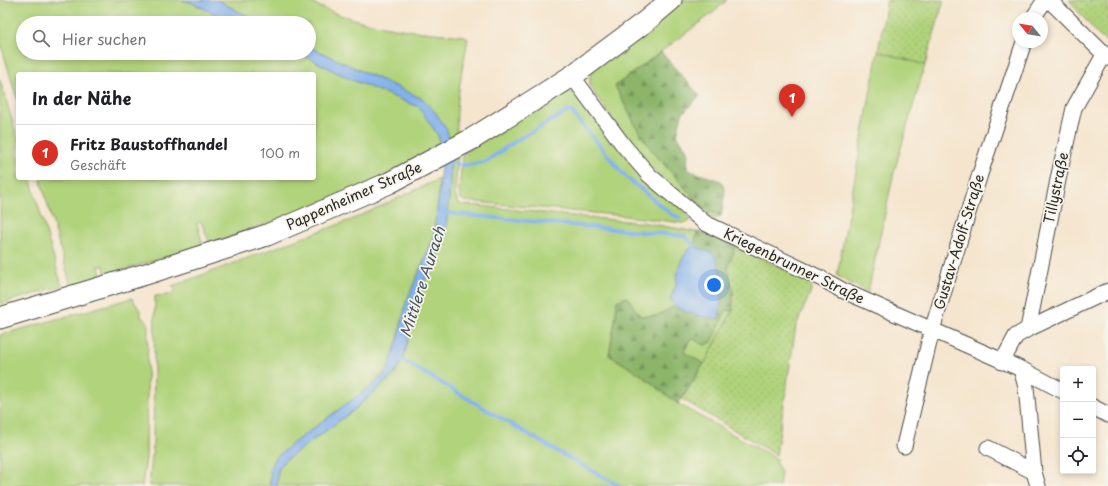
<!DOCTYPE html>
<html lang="de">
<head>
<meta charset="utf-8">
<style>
	:root { --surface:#fff; --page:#f6f6f6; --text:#202124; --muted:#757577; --line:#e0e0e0; --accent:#d93025 }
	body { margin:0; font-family:"Playpen Sans",sans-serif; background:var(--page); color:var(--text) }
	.controls { position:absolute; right:12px; bottom:12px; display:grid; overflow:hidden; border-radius:4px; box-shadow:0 2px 6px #0003 }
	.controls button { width:36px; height:36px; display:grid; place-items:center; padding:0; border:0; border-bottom:1px solid var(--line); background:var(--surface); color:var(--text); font:20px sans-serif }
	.compass { position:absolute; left:1012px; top:12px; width:36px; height:36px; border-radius:50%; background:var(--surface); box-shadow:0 2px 6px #0003; rotate:300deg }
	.you { position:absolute; left:714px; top:285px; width:14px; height:14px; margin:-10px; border:3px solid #fff; border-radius:50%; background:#1a73e8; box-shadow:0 0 0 6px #1a73e833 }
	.badge { display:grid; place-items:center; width:26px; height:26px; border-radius:50%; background:var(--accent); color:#fff; font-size:13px; font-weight:700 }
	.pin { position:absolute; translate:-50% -33px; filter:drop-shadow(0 1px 2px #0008) }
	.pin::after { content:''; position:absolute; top:21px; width:14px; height:12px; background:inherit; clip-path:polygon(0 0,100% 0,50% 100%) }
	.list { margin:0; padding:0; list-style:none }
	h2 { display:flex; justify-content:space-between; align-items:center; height:52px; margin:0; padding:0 16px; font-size:17px }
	h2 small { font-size:13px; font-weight:400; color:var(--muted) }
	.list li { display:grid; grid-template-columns:26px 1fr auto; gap:12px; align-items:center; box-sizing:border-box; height:56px; padding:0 16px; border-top:1px solid var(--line) }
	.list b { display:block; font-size:15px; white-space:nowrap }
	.list p { margin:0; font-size:13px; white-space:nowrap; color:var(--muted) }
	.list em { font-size:13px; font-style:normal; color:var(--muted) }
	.icon { flex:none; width:22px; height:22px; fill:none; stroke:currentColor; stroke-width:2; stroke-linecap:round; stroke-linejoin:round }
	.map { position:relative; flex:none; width:1108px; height:486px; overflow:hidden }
	.search { position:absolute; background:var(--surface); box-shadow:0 2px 6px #0003; left:16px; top:16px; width:300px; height:44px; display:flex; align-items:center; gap:10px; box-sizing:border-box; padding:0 14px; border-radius:22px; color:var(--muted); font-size:15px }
	.panel { position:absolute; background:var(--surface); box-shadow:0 2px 6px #0003; left:16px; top:72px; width:300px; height:108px; border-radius:4px }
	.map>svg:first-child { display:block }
	.grass { fill:#b1d37b; stroke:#6e7f53 }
	.forest { fill:url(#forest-firs); stroke:#5c704b }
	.park { fill:url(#park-dots); stroke:#6e7f53 }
	.water { fill:#82b1ec; stroke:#566e8c }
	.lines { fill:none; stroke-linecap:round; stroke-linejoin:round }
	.stream { stroke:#82b1ec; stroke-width:4 }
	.street-casing { stroke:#494743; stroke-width:17 }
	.secondary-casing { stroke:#494743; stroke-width:23 }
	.street { stroke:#fff; stroke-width:15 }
	.secondary { stroke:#fff; stroke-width:21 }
	.labels { text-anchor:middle; stroke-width:3.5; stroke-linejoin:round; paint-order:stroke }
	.street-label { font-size:14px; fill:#2b2b2b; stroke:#f7f3e8 }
	.water-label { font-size:15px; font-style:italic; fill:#455365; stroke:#f7f3e8 }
</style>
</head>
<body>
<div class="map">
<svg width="1108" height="486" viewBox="0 0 1108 486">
	<defs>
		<pattern id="forest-firs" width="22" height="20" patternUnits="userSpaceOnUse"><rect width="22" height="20" fill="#8cb56b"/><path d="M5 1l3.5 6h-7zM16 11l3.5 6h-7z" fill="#739358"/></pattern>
		<pattern id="park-dots" width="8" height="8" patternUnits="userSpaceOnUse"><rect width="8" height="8" fill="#b1d37b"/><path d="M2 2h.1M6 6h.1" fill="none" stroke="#98b56a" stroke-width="1.8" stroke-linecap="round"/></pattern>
	</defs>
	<rect width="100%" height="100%" fill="#f7f3e8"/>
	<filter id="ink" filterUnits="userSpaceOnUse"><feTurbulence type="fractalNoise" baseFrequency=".025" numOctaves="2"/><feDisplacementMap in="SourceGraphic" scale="8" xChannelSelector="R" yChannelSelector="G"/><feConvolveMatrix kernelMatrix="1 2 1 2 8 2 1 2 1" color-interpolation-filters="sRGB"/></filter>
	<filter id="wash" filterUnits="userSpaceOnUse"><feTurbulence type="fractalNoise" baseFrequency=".012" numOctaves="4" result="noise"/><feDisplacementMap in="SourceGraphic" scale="16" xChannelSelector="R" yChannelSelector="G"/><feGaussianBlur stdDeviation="0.9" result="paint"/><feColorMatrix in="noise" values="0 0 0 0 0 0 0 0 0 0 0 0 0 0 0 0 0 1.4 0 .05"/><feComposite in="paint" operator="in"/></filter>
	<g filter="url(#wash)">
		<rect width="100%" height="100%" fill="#f5e5ce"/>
		<path class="grass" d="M0,0H182L190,2L234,23H23V53H299L350,79L419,107L439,137L441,148L336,200L210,244L201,222L197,223L203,246L106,275L104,266H99L101,277L71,286L40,178H314V74H18V103L0,41Z
			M217,0H307C355,27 412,31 465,36L468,38C463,68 453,109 458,139L450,143L423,99L309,47V23H261Z
			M681,0H727L714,12L615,86L638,130L653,152L703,208L721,216L715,219L695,207L638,156L590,87V77L594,68Z
			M878,51L925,65L894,172L868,292L837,276Z
			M0,80L18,139V178H30L62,286L0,304Z
			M564,91L573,92L583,98L691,219L689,222L682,223L626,216L465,201L460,198L459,190L463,153Z
			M458,155L455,191L456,198L458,203L463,205L481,206L562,215L646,223L697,232L694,246L688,250L681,261L677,273L676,285L670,299L675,306L656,316H640L627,297L617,301L616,314L609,355L643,376L678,404L777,459L776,463L781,472L779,486H277L278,470L283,462L354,410L394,375L403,360L423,283L438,255L446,228L450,187L451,159Z
			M439,179L438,203L433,239L420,269L388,370L372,385L292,444L269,482L271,486H149L153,445L155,296L169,295L176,290L172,286L353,219Z
			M132,298L141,312V317L148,322L146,458L142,486H0V335Z
			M726,310L733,311L704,364L683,352L691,338L705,345Z"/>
		<path class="forest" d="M661,52L700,96L682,114L677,135L688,152L687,170L721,181L725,191L721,216L703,208L653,152L638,130L615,86Z
			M697,232L722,237L736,246L728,267L733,290V311L726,310L712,342L705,345L691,338L684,352L704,364L678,404L643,376L609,355L616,314L617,301L627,297L640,316H656L675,306L683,309L720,279L719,270L714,254L694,246Z"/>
		<path class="park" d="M887,0H944L925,65L878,51Z
			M1069,0H1108V43L1099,36Z
			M736,246L809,281L812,289L796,326L776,455L682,399L704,364L733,311V290L728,267Z"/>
		<path class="water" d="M182,0H217L261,23H234L190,2Z
			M309,47L423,99L436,113L447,130L450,143V187L446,228L438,255L423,283L403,360L394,375L354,410L283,462L278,470L277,486H271L270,468L274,459L292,444L372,385L388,370L398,339L406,302L433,239L438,203L441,164L439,137L419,107L350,79L299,53H309Z
			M694,246L714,254C724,273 722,298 719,319C709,319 681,312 674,305C672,303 672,301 670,299L676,285L677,273L681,261L688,250Z"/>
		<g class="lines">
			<path class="stream" d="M451,163L457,164
				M461,165H469L487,161L514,142L570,110L626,177L671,214L680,218
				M444,213L685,236L694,246
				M399,358L560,453L620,486"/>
		</g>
	</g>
	<g filter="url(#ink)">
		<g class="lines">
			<g class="street-casing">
				<path id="street" d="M1049,0L1108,58
					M1033,18L1045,0
					M572,76L624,146L649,175L705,223L822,279L844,291L1021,369L1063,391
					M1028,329L1059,175L1074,108L1104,55
					M1002,362L1016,336L1028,329L1108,291
					M1021,369L1026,387L1034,472L1038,486
					M1093,407L1108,415
					M904,446L932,330L980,174L1024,42
					M988,448L1034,472"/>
			</g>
			<g class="secondary-casing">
				<path id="secondary" d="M0,318L149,273L267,235L389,183L472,139L572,76L646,21L671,0"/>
			</g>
			<use href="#street" class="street"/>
			<use href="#secondary" class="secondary"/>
		</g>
	</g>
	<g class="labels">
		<g class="street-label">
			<text transform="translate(1056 188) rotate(-78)" y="5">Tillystraße</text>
			<text transform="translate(354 196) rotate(-24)" y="5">Pappenheimer Straße</text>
			<text transform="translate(959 242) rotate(-73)" y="5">Gustav-Adolf-Straße</text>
			<text transform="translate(794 266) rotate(26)" y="5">Kriegenbrunner Straße</text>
		</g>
		<g class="water-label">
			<text transform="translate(423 282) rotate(-72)" y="5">Mittlere Aurach</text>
		</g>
	</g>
</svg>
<div class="controls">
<button>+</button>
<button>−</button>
<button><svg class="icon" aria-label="locate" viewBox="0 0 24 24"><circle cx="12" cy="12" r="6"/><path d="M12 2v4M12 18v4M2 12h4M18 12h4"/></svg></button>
</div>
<svg class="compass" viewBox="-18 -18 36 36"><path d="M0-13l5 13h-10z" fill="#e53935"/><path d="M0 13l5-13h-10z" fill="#757577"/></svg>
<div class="you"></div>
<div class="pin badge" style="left:792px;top:117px">1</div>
<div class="search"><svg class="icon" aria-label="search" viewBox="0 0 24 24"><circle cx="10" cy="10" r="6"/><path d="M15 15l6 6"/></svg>Hier suchen</div>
<section class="panel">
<h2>In der Nähe<small></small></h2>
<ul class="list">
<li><span class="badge">1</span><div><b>Fritz Baustoffhandel</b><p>Geschäft</p></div><em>100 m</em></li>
</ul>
</section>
</div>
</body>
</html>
